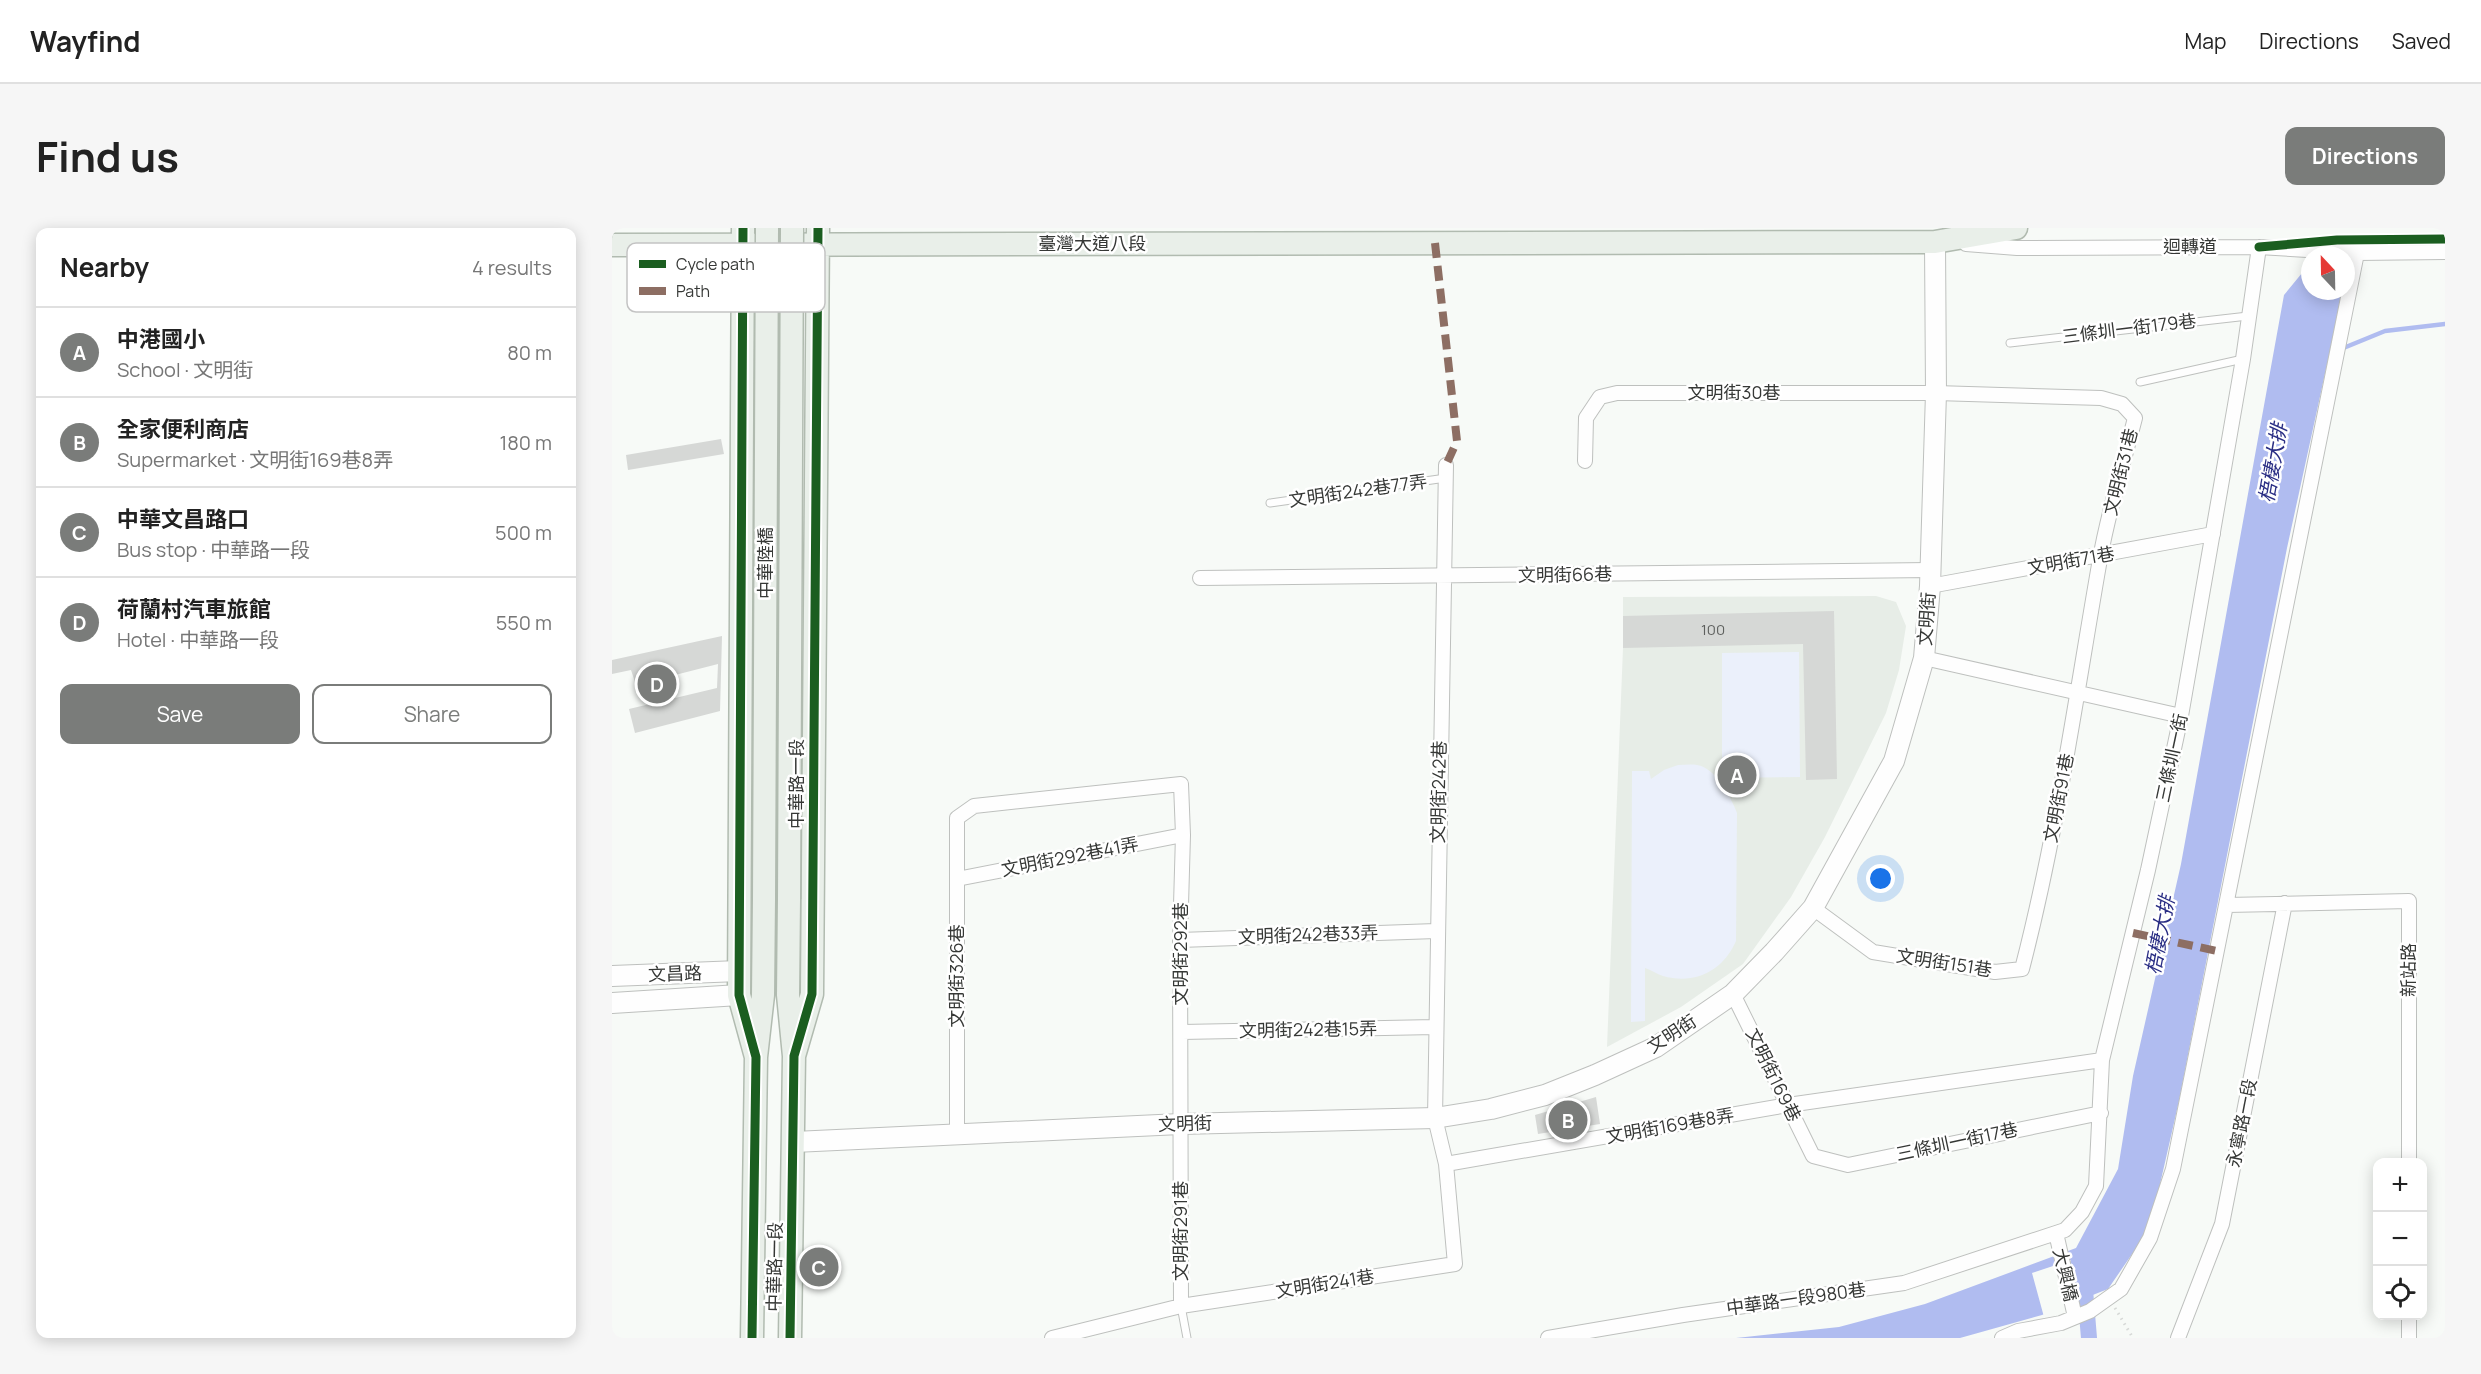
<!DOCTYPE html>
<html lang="en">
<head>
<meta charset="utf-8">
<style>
	:root { --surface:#fff; --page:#f6f6f6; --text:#222; --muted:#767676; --line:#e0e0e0; --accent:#7a7c7a }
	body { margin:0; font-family:Manrope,"Noto Sans TC",sans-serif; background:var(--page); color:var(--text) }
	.controls { position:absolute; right:18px; bottom:18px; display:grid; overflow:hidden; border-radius:12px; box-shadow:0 3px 15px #0003 }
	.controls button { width:54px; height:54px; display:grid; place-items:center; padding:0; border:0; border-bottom:2px solid var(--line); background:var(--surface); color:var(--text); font:30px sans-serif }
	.compass { position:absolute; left:1689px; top:18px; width:54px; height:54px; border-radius:50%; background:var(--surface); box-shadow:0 3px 15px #0003; rotate:338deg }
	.you { position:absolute; left:1269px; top:651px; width:21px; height:21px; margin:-15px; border:4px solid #fff; border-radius:50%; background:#1a73e8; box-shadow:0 0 0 9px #1a73e833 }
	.badge { display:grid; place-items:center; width:39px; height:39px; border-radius:50%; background:var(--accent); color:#fff; font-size:20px; font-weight:700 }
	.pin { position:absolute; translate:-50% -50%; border:3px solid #fff; box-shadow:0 2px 6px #0006 }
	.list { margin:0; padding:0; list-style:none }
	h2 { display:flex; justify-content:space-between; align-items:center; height:78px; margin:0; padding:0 24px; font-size:26px }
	h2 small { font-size:20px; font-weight:400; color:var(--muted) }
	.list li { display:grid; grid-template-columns:39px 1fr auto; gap:18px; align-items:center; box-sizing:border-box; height:90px; padding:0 24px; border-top:2px solid var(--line) }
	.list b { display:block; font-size:22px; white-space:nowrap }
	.list p { margin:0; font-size:20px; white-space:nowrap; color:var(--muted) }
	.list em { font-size:20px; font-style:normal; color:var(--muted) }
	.actions { display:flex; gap:12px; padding:18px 24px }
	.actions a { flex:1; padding:14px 0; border:2px solid var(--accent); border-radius:12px; text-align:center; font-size:21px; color:var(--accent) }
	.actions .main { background:var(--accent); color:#fff }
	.icon { flex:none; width:33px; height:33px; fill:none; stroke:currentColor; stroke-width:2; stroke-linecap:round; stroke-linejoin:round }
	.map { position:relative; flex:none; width:1833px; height:1110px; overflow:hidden; border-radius:12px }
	header { display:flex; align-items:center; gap:36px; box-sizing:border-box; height:84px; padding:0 30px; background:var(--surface); border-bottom:2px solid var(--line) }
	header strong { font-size:28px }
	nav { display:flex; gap:33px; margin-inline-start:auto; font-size:21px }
	.intro { display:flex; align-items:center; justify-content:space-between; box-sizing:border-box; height:144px; padding:0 36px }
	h1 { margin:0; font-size:42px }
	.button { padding:15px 27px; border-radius:12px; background:var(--accent); color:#fff; font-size:21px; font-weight:700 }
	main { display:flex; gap:36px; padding:0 36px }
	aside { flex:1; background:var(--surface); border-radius:12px; box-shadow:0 3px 15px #0003 }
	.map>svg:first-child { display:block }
	.built { fill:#e7ede7 }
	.green { fill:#ebf0fb }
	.water { fill:#b0bcf0 }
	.pier { fill:#f7faf7 }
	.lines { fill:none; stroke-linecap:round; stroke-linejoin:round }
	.stream { stroke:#b0bcf0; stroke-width:4.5 }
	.canal { stroke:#b0bcf0; stroke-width:16 }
	.building { fill:#d6d8d6 }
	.lane-casing { stroke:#bec0be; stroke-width:9 }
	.street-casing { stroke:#bec0be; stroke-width:16 }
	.secondary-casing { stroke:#bec0be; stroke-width:22 }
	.primary-casing { stroke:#b1bbb0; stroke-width:25 }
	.path { stroke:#d7d9d7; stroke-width:3; stroke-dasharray:1.5 4.5; stroke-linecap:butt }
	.lane { stroke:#fefefe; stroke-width:7 }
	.street { stroke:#fefefe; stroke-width:14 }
	.secondary { stroke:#fefefe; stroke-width:20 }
	.primary { stroke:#e9efe9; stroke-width:22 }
	.primary-bridge-casing { stroke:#b1bbb0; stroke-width:25; stroke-linecap:butt }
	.primary-bridge { stroke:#e9efe9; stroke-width:22 }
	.quiet { stroke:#8d6e63; stroke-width:8; stroke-dasharray:15 8; stroke-linecap:butt }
	.cycleway-casing { stroke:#fff; stroke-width:13 }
	.cycleway { stroke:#1b5e20; stroke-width:9 }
	.labels { text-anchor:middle; stroke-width:5; stroke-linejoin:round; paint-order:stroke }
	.number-label { font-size:15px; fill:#5e605e }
	.street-label { font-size:18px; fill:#363836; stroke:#fff }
	.water-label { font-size:20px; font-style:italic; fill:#2a2e84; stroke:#fff }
	.key { fill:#fff; stroke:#c3c3c3; stroke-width:1.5 }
	.key-label { font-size:16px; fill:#363836 }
</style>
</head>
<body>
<header>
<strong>Wayfind</strong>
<nav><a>Map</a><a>Directions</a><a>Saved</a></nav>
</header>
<div class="intro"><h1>Find us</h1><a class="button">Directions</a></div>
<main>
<aside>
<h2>Nearby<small>4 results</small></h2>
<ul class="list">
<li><span class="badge">A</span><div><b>中港國小</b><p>School · 文明街</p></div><em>80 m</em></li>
<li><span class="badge">B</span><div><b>全家便利商店</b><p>Supermarket · 文明街169巷8弄</p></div><em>180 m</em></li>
<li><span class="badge">C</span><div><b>中華文昌路口</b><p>Bus stop · 中華路一段</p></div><em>500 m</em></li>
<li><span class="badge">D</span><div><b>荷蘭村汽車旅館</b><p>Hotel · 中華路一段</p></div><em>550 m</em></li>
</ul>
<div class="actions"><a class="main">Save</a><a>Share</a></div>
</aside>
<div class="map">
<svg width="1833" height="1110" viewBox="0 0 1833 1110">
	<rect width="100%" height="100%" fill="#f7faf7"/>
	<path class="built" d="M1264,368L1284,374L1294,398L1287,442L1274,485L1213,609L1179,669L1131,736L1069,779L995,819L1011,420V369Z"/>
	<path class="green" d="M1187,424L1188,549L1110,550V425Z
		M1066,537C1072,537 1079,536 1085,537C1104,540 1119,569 1125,585L1124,713C1111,743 1083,757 1051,748C1045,746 1039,742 1033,740V793L1019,794L1020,543H1037L1039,551L1052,542Z"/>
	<path class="water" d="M1695,39H1698V63H1731L1675,320L1567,873L1538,1000L1496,1061L1430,1087L1348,1110H1124L1227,1099L1313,1076L1464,1020L1506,941L1521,848L1569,636L1672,67Z"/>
	<path class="pier" d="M1459,1032L1455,1042L1464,1076L1432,1089L1420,1045Z"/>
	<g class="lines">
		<path class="stream" d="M1729,121L1773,103L1833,96"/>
		<path class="canal" d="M1472,1050L1477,1110"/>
	</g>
	<path class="building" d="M109,211L112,226L16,242L14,227Z
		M1222,383L1225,551L1194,552L1191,416L1011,420V388Z
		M110,408L108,483L23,505L17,481L105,460L106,436L24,457L19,442L0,446V432Z
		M984,869L988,896L926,906L923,887Z"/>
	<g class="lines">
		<g class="lane-casing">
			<path id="lane" d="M1398,115L1636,88
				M1528,154L1631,131
				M658,275L834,250
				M569,1078L575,1110"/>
		</g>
		<g class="street-casing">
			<path id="street" d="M1354,16L1405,20L1647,19L1745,25L1833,24
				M973,233L974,190L988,169L1005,165H1324L1489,170L1510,176L1523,190C1511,237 1496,284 1488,331C1464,468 1445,606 1410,741L1383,744L1261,724L1201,680
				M588,350L1318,342
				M1318,358L1601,306
				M1312,430L1569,488
				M345,651L571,607
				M1615,677L1797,673V934
				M568,712L824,703
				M1121,766L1201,928L1236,937L1489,885
				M570,804L823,799
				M345,905V590L362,578L569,556L571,607L568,712L569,1078
				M834,936L1176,877L1490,832
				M1444,1005L1463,1089
				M440,1110L569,1078L843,1036L834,936L823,890L834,237
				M936,1110L1071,1087L1292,1055L1453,1002L1470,984L1484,958L1490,832L1536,642L1569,488L1631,131L1647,19
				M1390,1110L1406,1103L1449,1095L1478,1083L1509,1061L1538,1010L1561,941L1745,25
				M1566,1110L1610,996L1673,675
				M1797,1110V1088"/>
		</g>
		<g class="secondary-casing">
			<path id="secondary" d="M0,748L127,743
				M0,775L127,767
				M182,914L568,896L823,890L879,881L933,867L983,847L1044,819L1121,766L1162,724L1201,680L1282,533L1312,430L1318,358L1324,165L1323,14"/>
		</g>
		<g class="primary-casing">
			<path id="primary" d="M131,0L127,767L144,829
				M0,17L1323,14L1404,0
				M177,671L176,767L182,828L178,1110
				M182,828L200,766L206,0
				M140,1110L144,829L151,767L152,671"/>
		</g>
		<path class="path" d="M1503,1080L1521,1110"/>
		<use href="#lane" class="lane"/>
		<use href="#street" class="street"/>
		<use href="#secondary" class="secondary"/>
		<use href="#primary" class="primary"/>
		<g class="primary-bridge-casing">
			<path id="primary-bridge" d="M152,671L155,0
				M177,671L180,0"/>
		</g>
		<use href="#primary-bridge" class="primary-bridge"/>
		<path class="quiet" d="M823,15L845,213L834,237
			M1521,705L1605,723"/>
		<g class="cycleway-casing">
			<path id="cycleway" d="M131,0L127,767L144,829L140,1110
				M1647,19L1725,12L1833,11
				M178,1110L182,828L200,766L206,0"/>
		</g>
		<use href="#cycleway" class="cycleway"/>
	</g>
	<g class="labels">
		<g class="number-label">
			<text x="1101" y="407">100</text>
		</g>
		<g class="street-label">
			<text x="480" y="22">臺灣大道八段</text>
			<text x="1578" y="25">迴轉道</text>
			<text transform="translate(1517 101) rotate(-7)" y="6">三條圳一街179巷</text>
			<text x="1122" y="171">文明街30巷</text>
			<text transform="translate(1509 244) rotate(-76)" y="6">文明街31巷</text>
			<text transform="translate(746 263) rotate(-8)" y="6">文明街242巷77弄</text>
			<text transform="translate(1459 333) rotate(-10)" y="6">文明街71巷</text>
			<text transform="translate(154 335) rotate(-90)" y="6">中華陸橋</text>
			<text transform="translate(953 347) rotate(-1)" y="6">文明街66巷</text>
			<text transform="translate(1315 391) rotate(-86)" y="6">文明街</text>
			<text transform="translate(1560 530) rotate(-78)" y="6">三條圳一街</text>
			<text transform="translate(185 556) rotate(-90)" y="6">中華路一段</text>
			<text transform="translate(827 564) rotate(-89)" y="6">文明街242巷</text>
			<text transform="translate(1447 570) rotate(-79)" y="6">文明街91巷</text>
			<text transform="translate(458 629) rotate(-11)" y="6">文明街292巷41弄</text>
			<text transform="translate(696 707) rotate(-2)" y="6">文明街242巷33弄</text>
			<text transform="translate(569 726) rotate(-90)" y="6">文明街292巷</text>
			<text transform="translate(1332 735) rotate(9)" y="6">文明街151巷</text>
			<text transform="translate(1797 742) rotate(-90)" y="6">新站路</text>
			<text transform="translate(63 746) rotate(-2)" y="6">文昌路</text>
			<text transform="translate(345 748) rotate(-90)" y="6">文明街326巷</text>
			<text transform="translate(696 802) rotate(-1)" y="6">文明街242巷15弄</text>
			<text transform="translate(1060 806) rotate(-33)" y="6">文明街</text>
			<text transform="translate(1161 847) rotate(64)" y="6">文明街169巷</text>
			<text transform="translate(1630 895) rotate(-79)" y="6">永寧路一段</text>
			<text transform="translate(573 896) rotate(-2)" y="6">文明街</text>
			<text transform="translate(1058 898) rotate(-10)" y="6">文明街169巷8弄</text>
			<text transform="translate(1345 914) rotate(-12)" y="6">三條圳一街17巷</text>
			<text transform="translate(569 1003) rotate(-90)" y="6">文明街291巷</text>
			<text transform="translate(163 1039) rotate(-89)" y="6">中華路一段</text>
			<text transform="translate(1453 1047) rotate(77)" y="6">大興橋</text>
			<text transform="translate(713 1056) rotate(-9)" y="6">文明街241巷</text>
			<text transform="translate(1184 1071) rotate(-8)" y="6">中華路一段980巷</text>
		</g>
		<g class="water-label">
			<text transform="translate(1661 235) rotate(-80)" y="7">梧棲大排</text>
			<text transform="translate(1548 707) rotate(-79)" y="7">梧棲大排</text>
		</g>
	</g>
	<rect x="15" y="15" width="198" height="69" rx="9" class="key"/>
	<rect x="27" y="32" width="27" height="8" fill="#1b5e20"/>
	<rect x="27" y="59" width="27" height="8" fill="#8d6e63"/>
	<g class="key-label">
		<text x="64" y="42">Cycle path</text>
		<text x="64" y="69">Path</text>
	</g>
</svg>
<div class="controls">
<button>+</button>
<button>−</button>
<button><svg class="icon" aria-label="locate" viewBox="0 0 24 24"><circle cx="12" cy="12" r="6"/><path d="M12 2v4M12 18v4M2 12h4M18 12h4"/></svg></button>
</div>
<svg class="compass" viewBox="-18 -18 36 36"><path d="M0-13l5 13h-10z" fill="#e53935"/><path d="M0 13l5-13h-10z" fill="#767676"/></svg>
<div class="you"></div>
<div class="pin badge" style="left:1125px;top:547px">A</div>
<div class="pin badge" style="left:956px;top:892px">B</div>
<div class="pin badge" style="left:207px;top:1039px">C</div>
<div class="pin badge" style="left:45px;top:456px">D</div>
</div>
</main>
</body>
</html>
